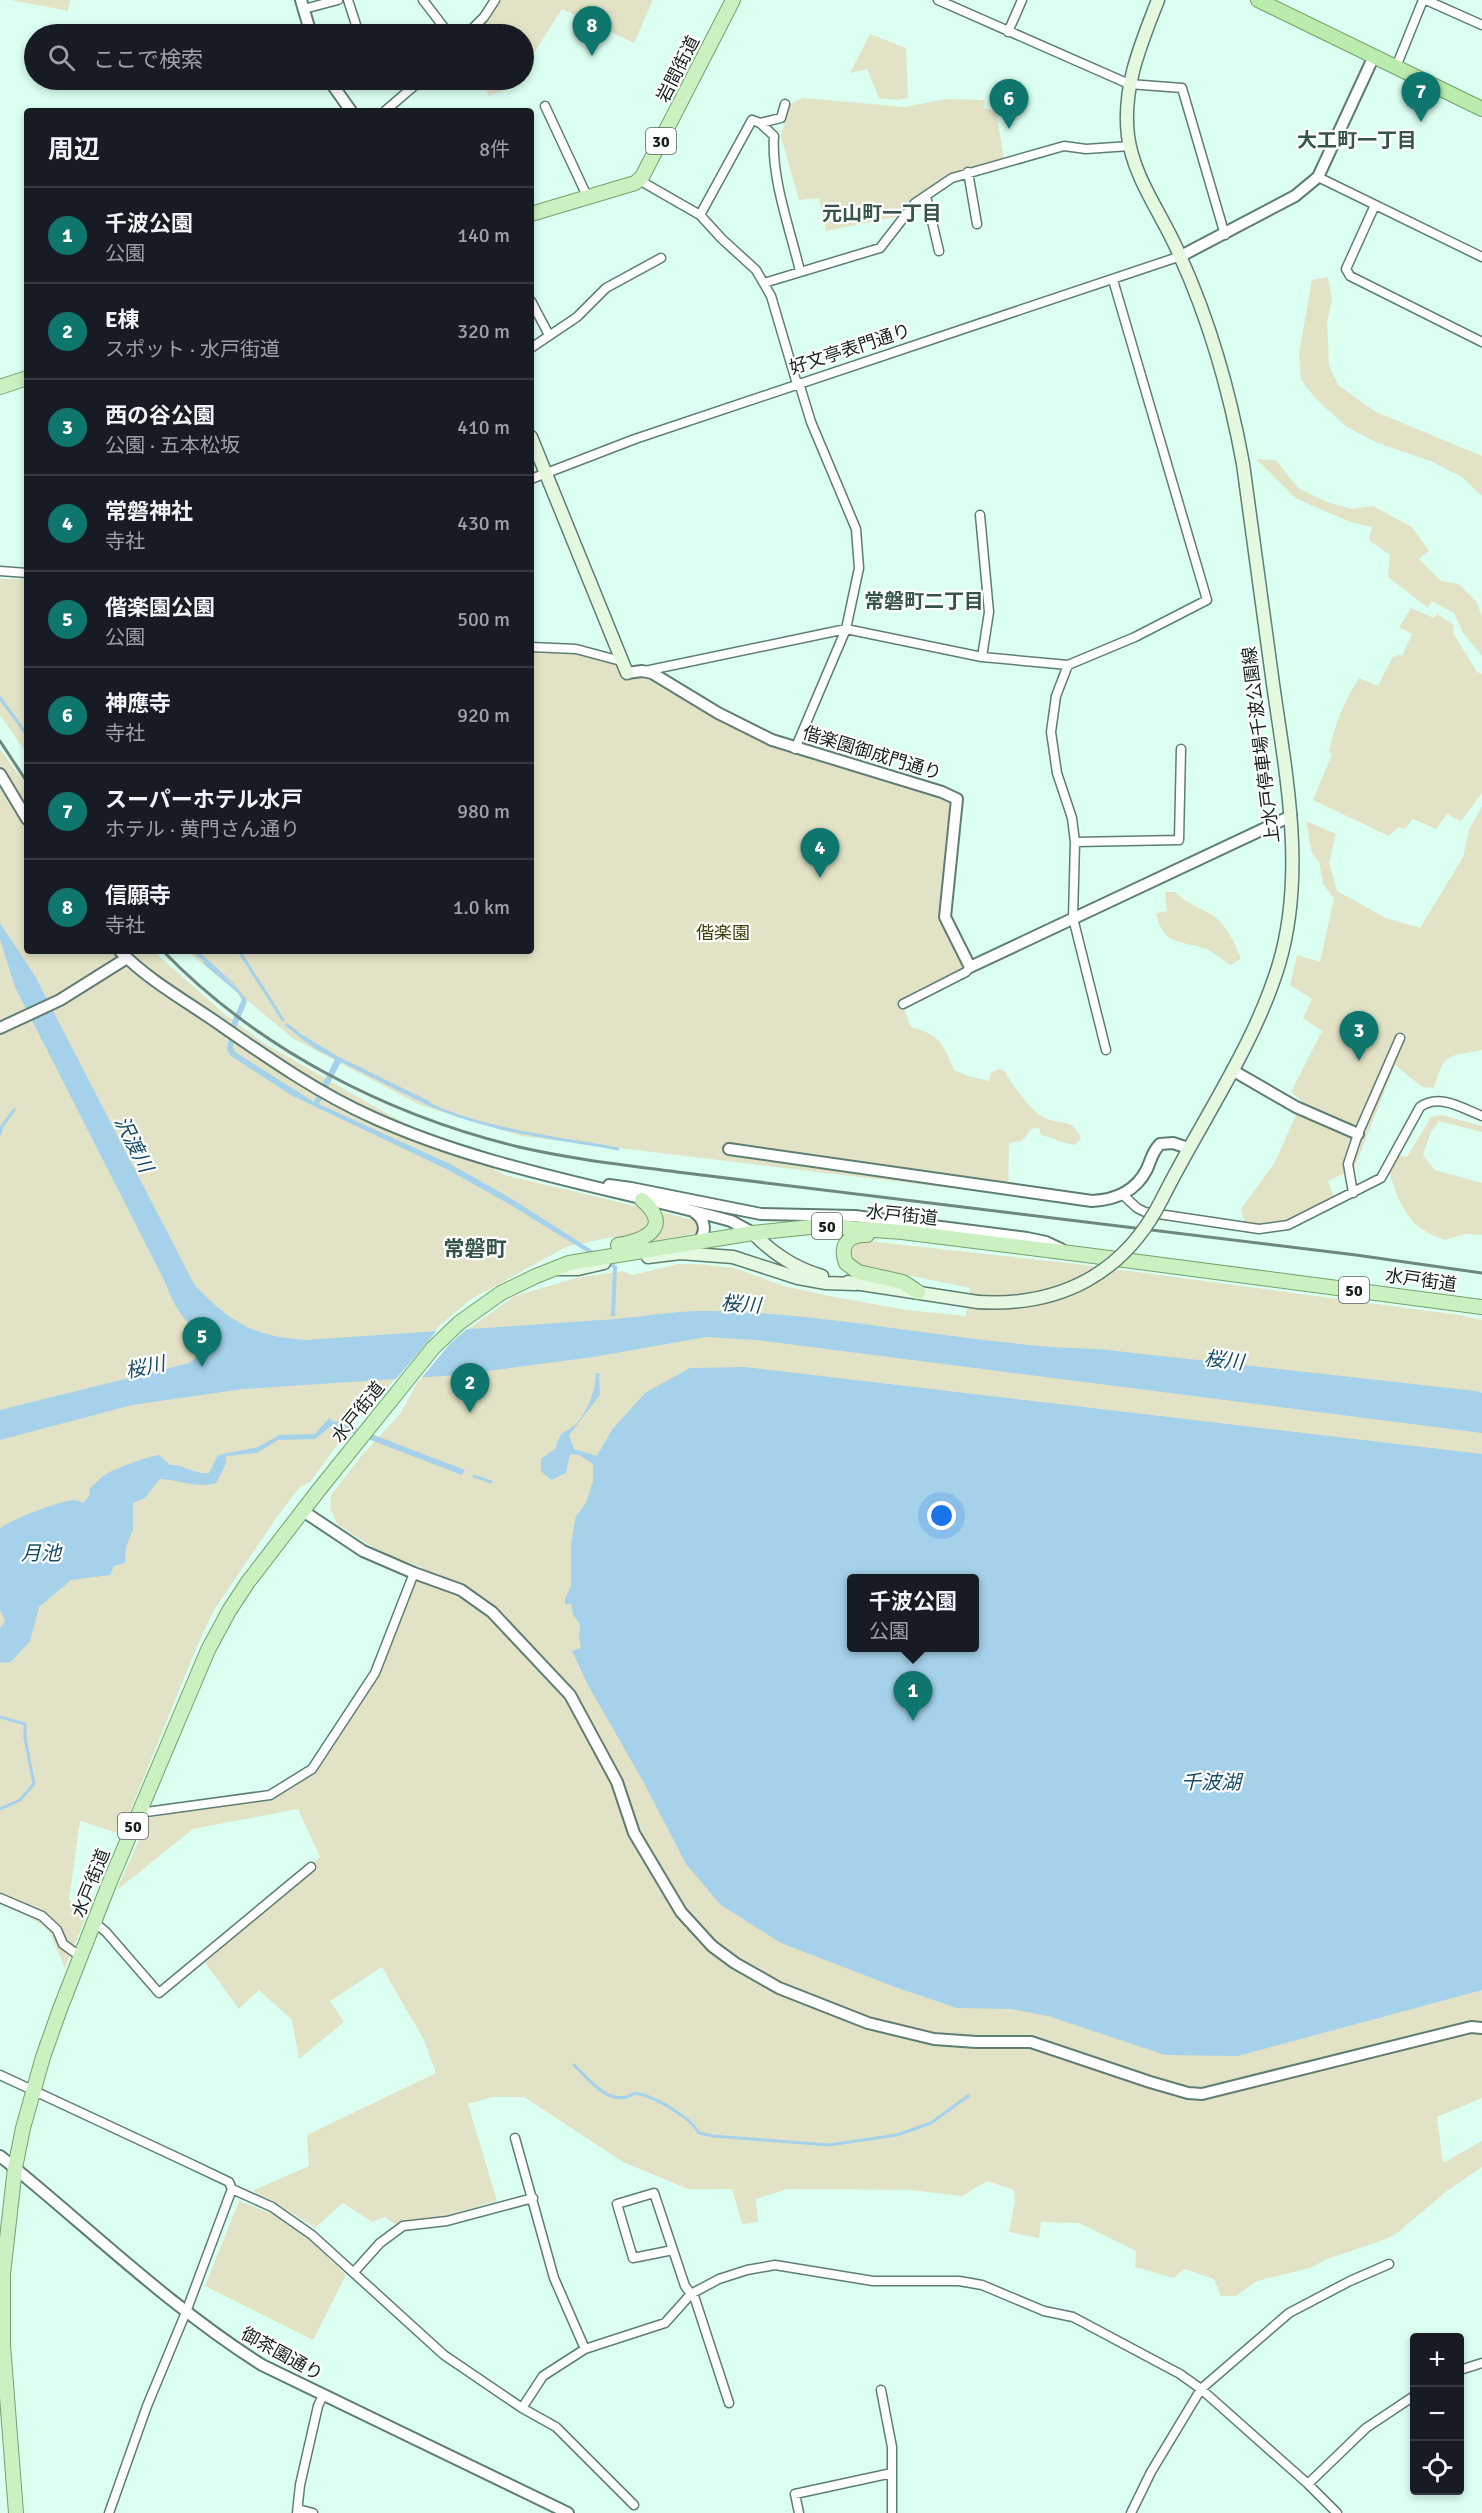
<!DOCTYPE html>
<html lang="ja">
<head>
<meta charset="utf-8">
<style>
	:root { --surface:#171b24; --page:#20242c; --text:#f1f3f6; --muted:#9ea1a6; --line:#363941; --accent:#0f766e }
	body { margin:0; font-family:Signika,"Noto Sans JP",sans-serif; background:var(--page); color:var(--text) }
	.controls { position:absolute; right:18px; bottom:18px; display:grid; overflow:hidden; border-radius:6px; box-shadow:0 3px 9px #0003 }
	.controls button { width:54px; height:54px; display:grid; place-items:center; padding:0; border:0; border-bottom:2px solid var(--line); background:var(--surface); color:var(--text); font:30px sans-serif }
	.you { position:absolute; left:942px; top:1516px; width:21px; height:21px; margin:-15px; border:4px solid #fff; border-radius:50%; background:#1a73e8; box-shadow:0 0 0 9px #1a73e833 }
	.badge { display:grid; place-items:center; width:39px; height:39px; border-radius:50%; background:var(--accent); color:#fff; font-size:20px; font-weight:700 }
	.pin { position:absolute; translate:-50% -50px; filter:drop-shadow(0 2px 3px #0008) }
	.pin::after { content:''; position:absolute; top:32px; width:21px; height:18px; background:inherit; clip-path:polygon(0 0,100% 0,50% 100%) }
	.popup { position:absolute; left:847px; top:1574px; width:132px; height:78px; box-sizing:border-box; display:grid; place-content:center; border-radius:6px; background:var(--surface); filter:drop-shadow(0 2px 4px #0005); font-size:20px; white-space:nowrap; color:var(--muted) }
	.popup b { font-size:22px; color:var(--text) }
	.popup::after { content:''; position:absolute; left:50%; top:100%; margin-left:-12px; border:12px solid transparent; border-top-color:var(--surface) }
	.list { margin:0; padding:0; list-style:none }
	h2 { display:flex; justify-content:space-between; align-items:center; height:78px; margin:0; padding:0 24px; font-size:26px }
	h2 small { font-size:20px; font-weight:400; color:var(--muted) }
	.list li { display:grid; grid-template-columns:39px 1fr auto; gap:18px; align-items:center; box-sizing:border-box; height:96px; padding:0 24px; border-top:2px solid var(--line) }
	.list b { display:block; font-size:22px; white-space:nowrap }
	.list p { margin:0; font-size:20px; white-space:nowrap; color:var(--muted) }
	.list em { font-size:20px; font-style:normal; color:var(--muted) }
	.icon { flex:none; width:33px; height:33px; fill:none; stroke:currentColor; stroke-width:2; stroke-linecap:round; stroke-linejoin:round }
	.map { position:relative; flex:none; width:1482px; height:2513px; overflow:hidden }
	.search { position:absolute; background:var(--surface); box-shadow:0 3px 9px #0003; left:24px; top:24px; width:510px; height:66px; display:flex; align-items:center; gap:15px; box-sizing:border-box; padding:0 21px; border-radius:33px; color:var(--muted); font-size:22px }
	.panel { position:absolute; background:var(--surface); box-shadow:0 3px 9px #0003; left:24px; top:108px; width:510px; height:846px; border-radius:6px }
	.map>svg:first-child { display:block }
	.green { fill:#e2e3c6; fill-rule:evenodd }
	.water { fill:#a5d1ea; fill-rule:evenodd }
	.pier { fill:#dbfff1 }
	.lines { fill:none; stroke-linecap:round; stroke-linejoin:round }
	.stream { stroke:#a5d1ea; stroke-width:3 }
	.minor-casing { stroke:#5e7e72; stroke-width:11 }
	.tertiary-casing { stroke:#5e7e72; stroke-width:14 }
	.secondary-casing { stroke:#5e7e72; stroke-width:15 }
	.primary-casing { stroke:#74a26d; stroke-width:16 }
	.trunk-casing { stroke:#74a26d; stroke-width:16 }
	.minor { stroke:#fff; stroke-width:8 }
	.tertiary { stroke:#fff; stroke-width:10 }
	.secondary { stroke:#e5f8e0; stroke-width:12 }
	.primary { stroke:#cbf1c1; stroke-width:14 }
	.trunk { stroke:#baecac; stroke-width:14 }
	.rail { stroke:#6f877e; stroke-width:3 }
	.secondary-bridge-casing { stroke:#5e7e72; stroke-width:15; stroke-linecap:butt }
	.secondary-bridge { stroke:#e5f8e0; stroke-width:12 }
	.labels { text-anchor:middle; stroke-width:4.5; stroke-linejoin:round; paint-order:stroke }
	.shield { fill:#fff; stroke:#5a6461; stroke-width:1.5 }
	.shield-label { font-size:16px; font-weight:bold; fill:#14211d }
	.street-label { font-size:18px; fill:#14211d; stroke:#fff }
	.park-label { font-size:18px; fill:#403f0a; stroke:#fff }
	.neighbourhood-label { font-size:20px; font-weight:bold; fill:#35544a; stroke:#fff }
	.water-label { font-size:20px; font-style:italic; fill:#164d67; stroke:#fff }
	.quarter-label { font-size:21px; font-weight:bold; fill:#35544a; stroke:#fff }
</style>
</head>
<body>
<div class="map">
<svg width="1482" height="2513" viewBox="0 0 1482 2513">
	<rect width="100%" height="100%" fill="#dbfff1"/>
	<path class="green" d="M11,0H70L68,11Z
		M500,0H653L634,43L562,9L534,53L524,60V34H472L489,19Z
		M870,34L906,48L908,98L899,100L879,98L867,69L850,73Z
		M481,80H512L508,88L489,96Z
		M803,98L905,107L946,99L985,100L984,108L996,112L1004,159L950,174L900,216L826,231L819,198L799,200L781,137L788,105Z
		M1328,277L1332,299L1327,322L1329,365L1338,385L1376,412L1482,456V496L1462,477L1433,462L1378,443L1347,427L1316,399L1301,380L1299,353L1312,280Z
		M1256,459L1276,460L1298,488L1327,502L1352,509L1373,506L1412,527L1429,551L1419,559L1441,581L1459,584L1476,601L1482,616V656L1463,633L1454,613L1432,601L1428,608L1388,577L1390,555L1369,540L1372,527L1350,522L1295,498Z
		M0,579H27V754L0,715Z
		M1411,608L1434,618L1437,614L1454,625L1453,633L1477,672L1482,674V793L1461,821L1447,814L1436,829L1413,819L1405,829L1399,827L1389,836L1313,800L1332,754L1329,752C1334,725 1344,701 1359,678L1378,686L1393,656L1396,657L1397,654L1402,656L1412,634L1399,627Z
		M531,650L576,653L617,665C626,680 633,680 650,676L722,720L771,747L935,794L953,803L943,917L968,967L902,1003L911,1027C940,1035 943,1043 954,1070L968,1076L989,1081L991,1073L998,1069L1005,1071C1008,1080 1032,1111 1041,1116C1057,1127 1070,1114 1081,1138L1075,1145C1063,1143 1053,1138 1041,1135L1039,1128L1031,1129L1022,1141L1009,1143L1008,1195L521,1136L420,1105L294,1039L187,951H531Z
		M0,749L27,786V951H153L226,1015L264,1043L386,1113L505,1175L698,1221L697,1233L638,1244L612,1237L566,1247L470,1300L440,1325L384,1392L363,1411L310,1482L300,1487L279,1514L214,1610L195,1651L121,1834L80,1821L69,1900L89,1910L65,1968L49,1931L31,1918L0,1903Z
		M1482,806V1050C1447,1057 1445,1052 1434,1088L1422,1087L1395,1065L1354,1169L1328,1181L1336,1202L1288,1225L1246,1228L1241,1209L1275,1162L1302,1101L1291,1092L1322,1031L1303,1018L1312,999L1290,985L1297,955L1320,962L1334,898L1323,884L1319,862L1312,854L1306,821L1336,834L1329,862L1337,891L1386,918L1420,928L1463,857L1469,830Z
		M1165,892H1175C1188,904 1197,906 1212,915C1227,925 1235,943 1241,959L1230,965C1223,961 1214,952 1206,949C1178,939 1164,947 1156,913L1167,911Z
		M1442,1115L1482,1126V1132L1439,1121L1431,1132L1423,1155L1435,1170L1482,1183V1235L1465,1234L1445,1240C1437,1237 1427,1233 1419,1227C1405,1216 1394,1191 1390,1173L1398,1155L1407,1157L1431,1117Z
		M868,1241L1077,1264L1459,1315L1482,1320V2098L1437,2117L1443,2163L1482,2141V2167L1447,2191L1396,2234L1383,2240L1327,2259L1310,2268L1257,2281L1236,2296H1221L1214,2279L1184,2269L1174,2278L1135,2267L1136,2251L1079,2223L1041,2222L1039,2238L1009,2232L1015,2201L1014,2190L987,2181L962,2196L911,2190L787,2189L756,2199L758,2222L742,2224L732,2189H688L623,2162L524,2097H492L468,2104L497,2201L441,2217L396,2225L385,2217L372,2222L343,2203L315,2228L276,2203L252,2191L309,2166L307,2135L436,2073L424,2040L382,1967L330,2001L344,2022L299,2059L292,2020L259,1990L239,2009L201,1957L320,1857L298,1809L193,1829L116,1891L149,1818L270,1795L313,1769L375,1673L414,1580L423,1568L379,1551L338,1525L330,1509L331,1495L362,1455L400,1414L417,1383L433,1362L461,1334L515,1296L576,1278L622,1271L632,1275L678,1264H698L735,1268L784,1286L829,1296L907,1310L966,1316L970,1288L860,1265L851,1256V1250L859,1242ZM852,1578H974V1648H852Z
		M239,2201L275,2215L311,2241L346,2275L313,2340L205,2286Z"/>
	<path class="water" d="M0,923L35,976L194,1284C229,1322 254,1337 306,1340C405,1333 503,1327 601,1320C637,1318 674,1310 709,1311C840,1313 968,1346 1098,1349L1476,1391L1482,1393V1433L756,1340L706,1337L593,1357L458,1375L243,1389L132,1405L0,1440V1410L189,1363C197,1358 204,1349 202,1339C199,1330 186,1322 181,1314C173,1303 169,1292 164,1280L15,987L0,939Z
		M191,951H198L240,989Z
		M244,995L247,1002L236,1028L233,1047L235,1052L314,1102L335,1059L316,1049L299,1037L301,1034L337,1056L431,1102L427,1105L341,1062L319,1104L450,1164L512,1199L617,1266L615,1316H611L613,1268L509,1204L448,1170L291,1095L231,1056L227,1049L231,1024Z
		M745,1367L1482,1454V1990L1238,2056L1165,2055L1048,2016L1011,2009L957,2008L895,1987L781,1943L721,1905L686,1864L644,1783L588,1685L572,1651L581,1648L579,1638L580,1624L573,1615L571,1604H565V1599L571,1586V1543L576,1516L586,1503L593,1481V1464L579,1455L570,1454L566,1473L551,1480L541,1471V1459L556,1448C560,1429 565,1434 577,1423C588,1411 596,1389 596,1373H599L600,1395L569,1435L574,1449L597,1456L611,1431L645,1393L690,1368ZM852,1578H974V1648H852Z
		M329,1418L335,1423L315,1439L278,1440L257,1453L226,1456V1464L216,1483C196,1489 182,1480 160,1479L145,1498L133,1503V1529L126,1547L125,1563L114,1566L110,1575L71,1580L39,1607L30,1641L11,1662L0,1663V1628L5,1621L0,1610V1529C8,1520 61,1501 73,1500C75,1500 81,1502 83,1503L90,1495L89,1489C95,1484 101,1477 108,1473C117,1468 150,1456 159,1455L170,1465C183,1464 196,1475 209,1473L218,1455L258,1447L279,1435L315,1434Z
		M340,1422L465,1470L462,1475L337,1427Z"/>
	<path class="pier" d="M470,1326L450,1344L419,1381L392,1384L439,1328Z"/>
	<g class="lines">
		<path class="stream" d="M0,698L27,735
			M239,951L283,1020
			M205,963L238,991L244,1000
			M287,1025L301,1036
			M426,1103C486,1131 553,1137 618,1149
			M0,1134L2,1126L14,1110
			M335,1423L338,1424
			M474,1476L491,1482
			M0,1717L25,1724V1738L34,1784L20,1800L0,1809
			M574,2065C591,2081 610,2109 635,2093C654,2096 689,2116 699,2133L713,2136L829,2145L897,2135L931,2123L968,2096"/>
		<g class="minor-casing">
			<path id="minor" d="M348,0L359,34
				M423,0L449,34
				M938,0L1129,84L1182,88L1225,235
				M1426,0L1482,25
				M304,9L338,0
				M1008,32L1022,0
				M467,34L484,17L495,0
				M1396,67L1423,0
				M332,84L340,80
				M785,104L781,118L760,123L774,136C771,178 790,229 800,271
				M545,106L587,196
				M385,111L421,80
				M968,172L977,224
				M1318,177L1482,257
				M639,180L700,215L722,239L756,270L771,296L797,384
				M926,196L939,251
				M1375,205L1346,269L1350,276L1482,342
				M700,215L752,120L760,123
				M764,283L880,248L915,203L952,178L1064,146L1086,149L1130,146
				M531,301L549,335
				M531,348L577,317L606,288L661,258
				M531,479L635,439L1181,256
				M980,515L989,612L982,657
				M0,571L27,573
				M531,647L576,649L621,661
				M1068,665L1056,696L1051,732L1057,773L1072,818L1075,842L1073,918L1106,1050
				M645,671L846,629L982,657L1068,665L1135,637L1207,600L1113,280
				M795,749L846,629L859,568L856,529L811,422L799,383
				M1075,842L1179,840L1181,749
				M903,1004L966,972L970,967
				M1353,1193L1348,1164L1358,1134L1400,1038
				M1122,1194L1137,1208L1145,1212L1259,1229L1288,1225L1381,1178L1420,1107C1439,1093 1462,1108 1482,1116
				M139,1813L270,1795L312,1769L375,1673L414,1573
				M0,1898L42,1916L57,1930L63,1944L81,1957
				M94,1922L106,1932L159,1993L311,1867
				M0,2075L189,2163L229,2182L232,2189L186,2312L147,2406L109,2513
				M515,2138L554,2278L585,2349
				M232,2189L272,2207L312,2235L444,2355L522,2408L556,2427L634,2505
				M673,2250L633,2258L617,2204L654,2193L685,2286L695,2299L729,2403
				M354,2272L380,2243L403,2226L447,2221L533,2198
				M1460,2370L1482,2363
				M881,2390L892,2447V2513
				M522,2408L543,2376L585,2349L665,2323L691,2294L719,2279L747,2270L775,2265L873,2281H959L982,2285L1044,2311L1073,2317L1180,2374L1201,2389L1308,2484L1337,2513
				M1308,2484L1366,2428L1414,2396
				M298,2509L313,2513
				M297,2513L300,2485L318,2406L323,2395
				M799,2513L795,2494L892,2473
				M1131,2513L1151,2472L1201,2389L1289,2313L1350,2281L1389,2264"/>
		</g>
		<g class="tertiary-casing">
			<path id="tertiary" d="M301,0L311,34
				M329,80L351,111
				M1181,256L1295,196L1318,177L1374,56
				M627,673L642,671L652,673L718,713L772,740L942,792L957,799L945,917L970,967L1291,816
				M0,774L27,819
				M120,951C148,980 186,1001 219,1024C268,1058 318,1093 374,1118C487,1169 612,1188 731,1221L753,1233
				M0,1028L60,1000L127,958
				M1232,1070L1296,1107L1358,1134
				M729,1149L1092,1201C1115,1200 1136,1191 1147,1169C1151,1160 1152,1152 1160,1144L1173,1143L1188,1148
				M609,1185L631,1188L761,1214L855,1216L1027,1238L1046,1242L1061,1249
				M694,1212C705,1219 707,1231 699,1241
				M303,1511L363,1551L414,1573L461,1590L492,1612L570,1695L617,1782L634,1833L681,1912L712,1946L735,1963L779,1988L868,2023L934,2039L976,2042H1031L1150,2082L1188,2093L1202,2094L1471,2027L1482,2028
				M0,2156C87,2226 167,2305 262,2365L568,2513"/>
		</g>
		<g class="secondary-casing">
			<path id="secondary" d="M1158,0C1141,44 1122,87 1128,136C1134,180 1163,215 1180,256C1210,322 1230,393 1243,464C1253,538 1263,611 1273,684C1286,775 1306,873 1279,964C1254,1047 1201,1121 1162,1199
				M531,437L627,673
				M753,1233C773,1254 794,1268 822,1276
				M648,1257L680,1253L733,1257L798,1278L826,1283L855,1284
				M559,1269H578L604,1263
				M848,1282L978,1302"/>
		</g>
		<g class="primary-casing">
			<path id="primary" d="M531,214L635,183L642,177L733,0
				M0,387L27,378
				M867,1235C849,1234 839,1245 846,1263L858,1272L903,1282L918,1292
				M618,1245C646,1240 673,1227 642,1200
				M16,2513L3,2345V2274L15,2168L23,2128L43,2057L60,2009L109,1884L208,1650L229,1611L248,1582L318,1491L433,1348L459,1323L501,1293L536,1276L569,1263L753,1233L820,1226L902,1232L1086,1255L1482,1307"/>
		</g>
		<g class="trunk-casing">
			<path id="trunk" d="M1258,0L1482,109"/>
		</g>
		<use href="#minor" class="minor"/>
		<use href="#tertiary" class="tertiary"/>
		<use href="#secondary" class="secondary"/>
		<use href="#primary" class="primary"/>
		<use href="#trunk" class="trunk"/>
		<path class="rail" d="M0,741L27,782
			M163,951C258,1049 387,1115 519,1147C571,1159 624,1165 677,1172L1356,1255L1482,1273"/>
		<g class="secondary-bridge-casing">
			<path id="secondary-bridge" d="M978,1302C1061,1307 1125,1273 1162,1199"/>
		</g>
		<use href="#secondary-bridge" class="secondary-bridge"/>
	</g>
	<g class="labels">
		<g class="shield">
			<rect x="646" y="128" width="30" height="26" rx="4.5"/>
			<rect x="812" y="1213" width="30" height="26" rx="4.5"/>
			<rect x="1339" y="1277" width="30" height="26" rx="4.5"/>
			<rect x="118" y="1813" width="30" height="26" rx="4.5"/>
		</g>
		<g class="shield-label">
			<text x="661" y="147">30</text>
			<text x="827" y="1232">50</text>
			<text x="1354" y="1296">50</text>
			<text x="133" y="1832">50</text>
		</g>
		<g class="street-label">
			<text transform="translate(678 69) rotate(-63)" y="6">岩間街道</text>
			<text transform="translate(850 349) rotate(-18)" y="6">好文亭表門通り</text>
			<text transform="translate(1261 745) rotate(-97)" y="6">上水戸停車場千波公園線</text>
			<text transform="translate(872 753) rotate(17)" y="6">偕楽園御成門通り</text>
			<text transform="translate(902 1215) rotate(6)" y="6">水戸街道</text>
			<text transform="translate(1421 1280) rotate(8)" y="6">水戸街道</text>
			<text transform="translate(358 1412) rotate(-51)" y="6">水戸街道</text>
			<text transform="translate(91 1883) rotate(-68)" y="6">水戸街道</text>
			<text transform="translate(282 2354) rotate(29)" y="6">御茶園通り</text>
		</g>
		<g class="park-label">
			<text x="723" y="939">偕楽園</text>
		</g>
		<g class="neighbourhood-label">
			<text x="1357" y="147">大工町一丁目</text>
			<text x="882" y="220">元山町一丁目</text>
			<text x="924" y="608">常磐町二丁目</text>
		</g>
		<g class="water-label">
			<text transform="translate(134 1144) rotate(63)" y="7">沢渡川</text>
			<text transform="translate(741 1304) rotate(4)" y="7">桜川</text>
			<text transform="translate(1224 1360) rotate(6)" y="7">桜川</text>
			<text transform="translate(145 1367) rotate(-12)" y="7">桜川</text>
			<text x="41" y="1560">月池</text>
			<text x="1211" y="1789">千波湖</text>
		</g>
		<g class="quarter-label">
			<text x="475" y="1256">常磐町</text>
		</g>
	</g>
</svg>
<div class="controls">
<button>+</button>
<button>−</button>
<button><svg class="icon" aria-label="locate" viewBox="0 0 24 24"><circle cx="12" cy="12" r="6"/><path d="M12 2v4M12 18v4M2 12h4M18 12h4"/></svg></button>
</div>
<div class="you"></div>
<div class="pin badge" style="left:913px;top:1721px">1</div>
<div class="popup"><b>千波公園</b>公園</div>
<div class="pin badge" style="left:470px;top:1413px">2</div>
<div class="pin badge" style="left:1359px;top:1061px">3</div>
<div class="pin badge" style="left:820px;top:878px">4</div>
<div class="pin badge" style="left:202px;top:1367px">5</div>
<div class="pin badge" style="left:1009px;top:129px">6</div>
<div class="pin badge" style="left:1421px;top:122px">7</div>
<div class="pin badge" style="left:592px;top:56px">8</div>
<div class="search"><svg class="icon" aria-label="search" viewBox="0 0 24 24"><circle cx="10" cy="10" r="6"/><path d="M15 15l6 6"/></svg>ここで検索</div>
<section class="panel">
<h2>周辺<small>8件</small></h2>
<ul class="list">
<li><span class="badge">1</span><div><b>千波公園</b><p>公園</p></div><em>140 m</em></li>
<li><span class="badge">2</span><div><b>E棟</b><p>スポット · 水戸街道</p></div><em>320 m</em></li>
<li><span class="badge">3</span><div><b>西の谷公園</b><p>公園 · 五本松坂</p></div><em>410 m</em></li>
<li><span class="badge">4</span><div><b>常磐神社</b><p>寺社</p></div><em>430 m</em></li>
<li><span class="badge">5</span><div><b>偕楽園公園</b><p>公園</p></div><em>500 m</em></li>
<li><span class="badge">6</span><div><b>神應寺</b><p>寺社</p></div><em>920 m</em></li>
<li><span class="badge">7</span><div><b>スーパーホテル水戸</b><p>ホテル · 黄門さん通り</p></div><em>980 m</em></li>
<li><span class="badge">8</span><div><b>信願寺</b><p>寺社</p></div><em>1.0 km</em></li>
</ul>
</section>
</div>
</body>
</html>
